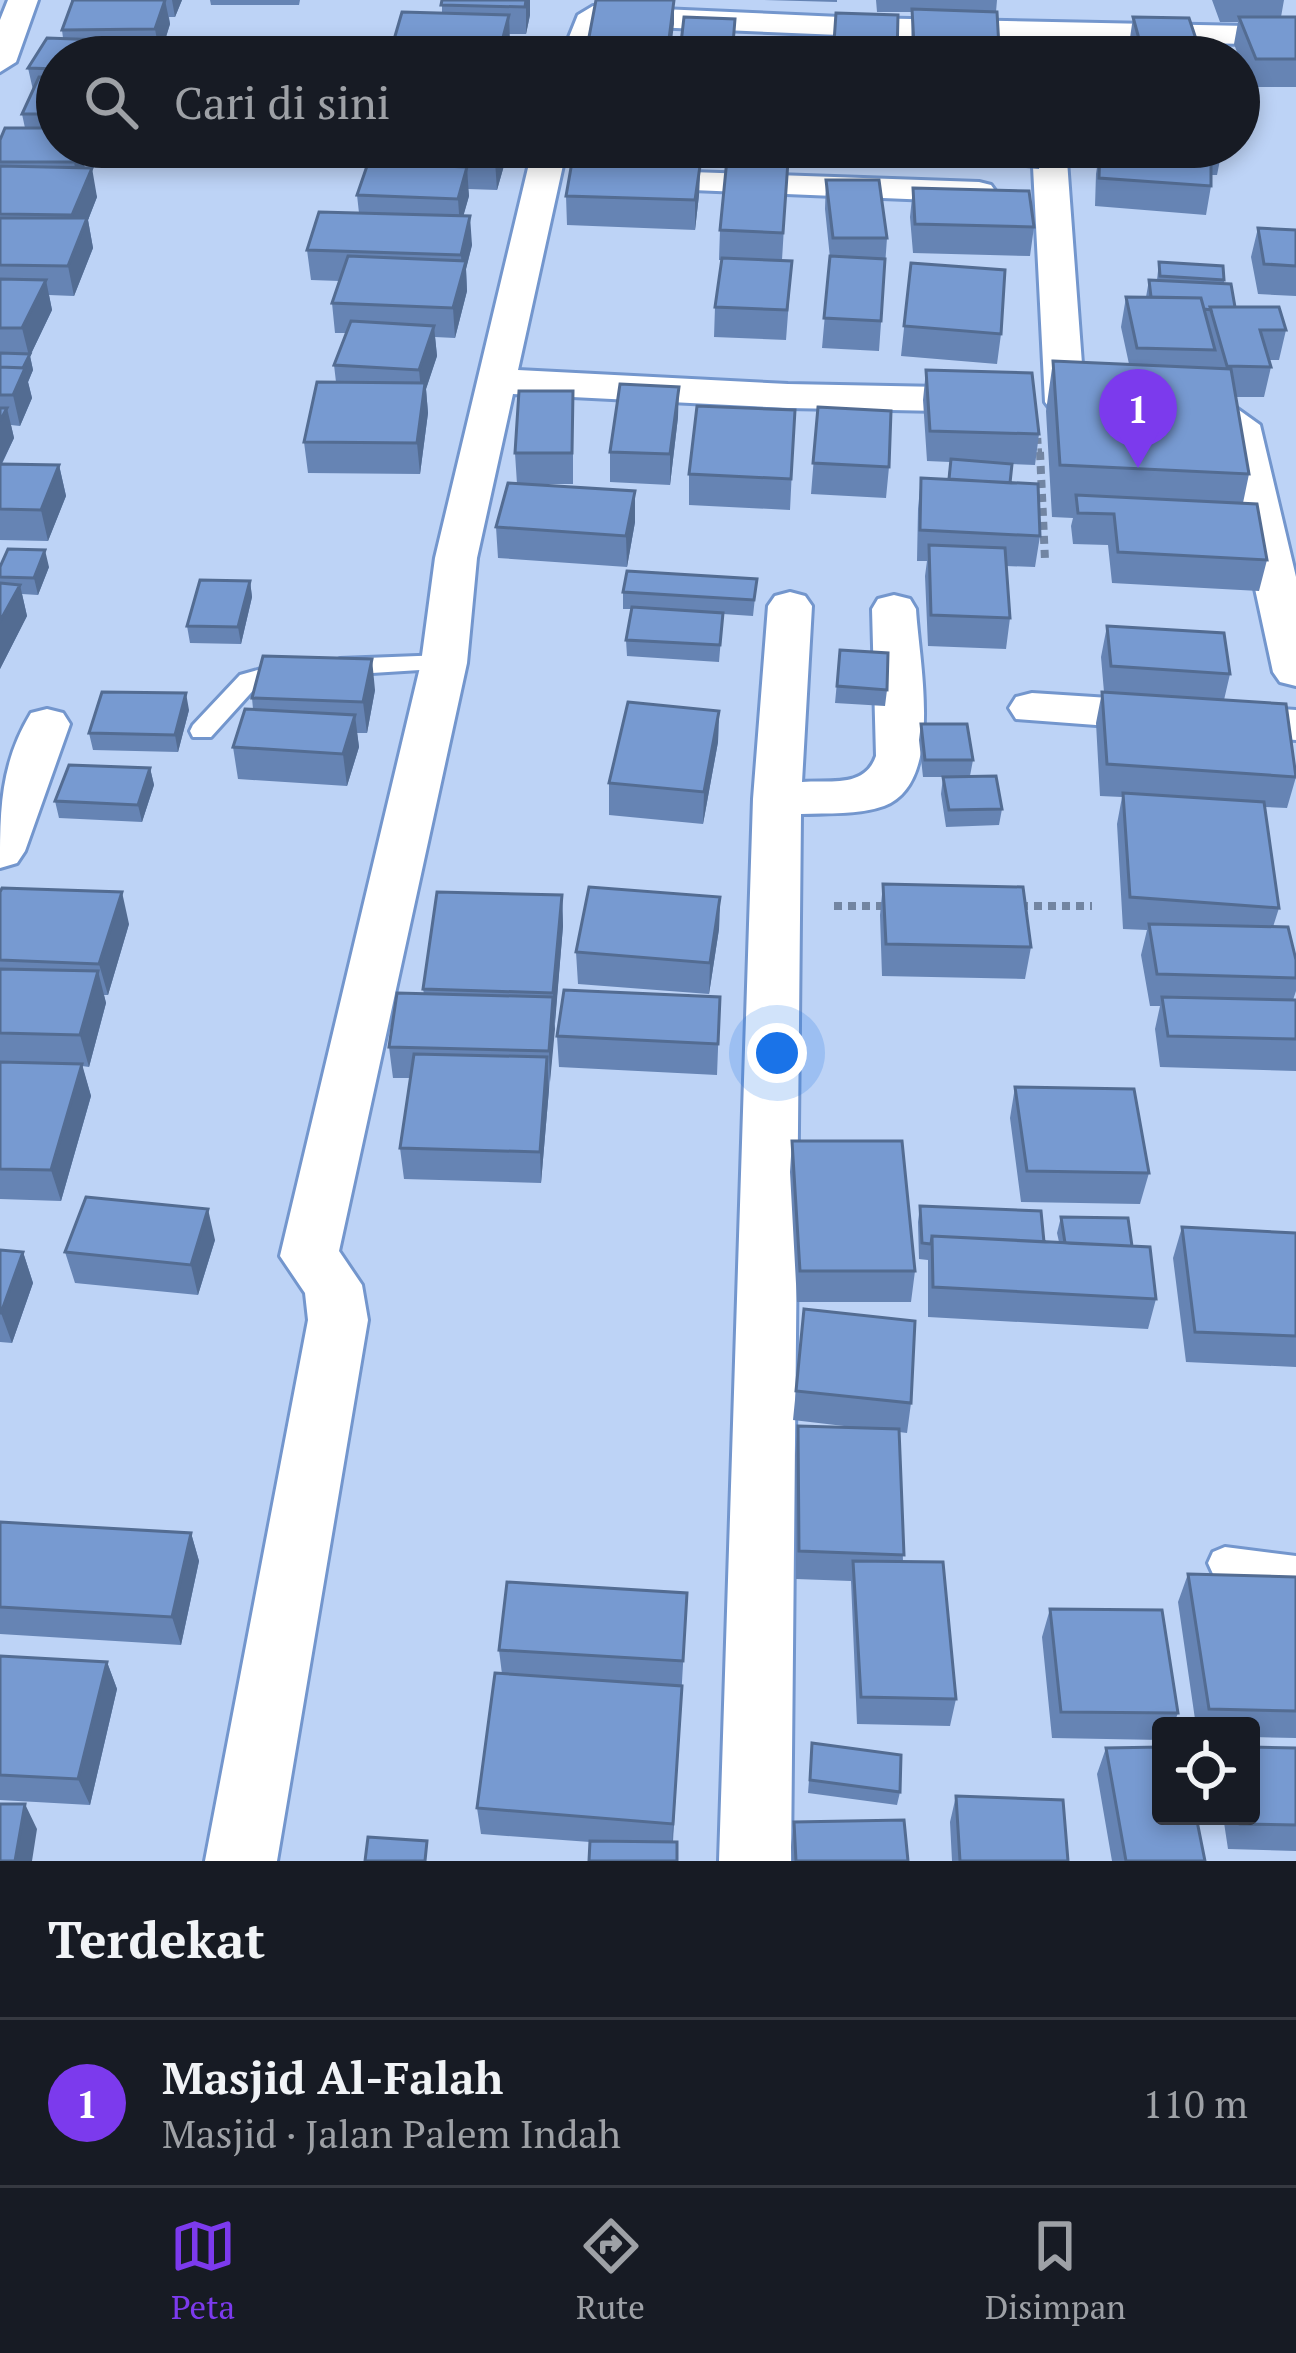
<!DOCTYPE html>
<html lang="id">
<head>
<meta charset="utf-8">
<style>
	:root { --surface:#171b24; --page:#20242c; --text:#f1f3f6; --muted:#9ea1a6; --line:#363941; --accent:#7c3aed }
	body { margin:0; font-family:"PT Serif",serif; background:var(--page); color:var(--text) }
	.controls { position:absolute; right:36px; bottom:36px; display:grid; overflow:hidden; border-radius:12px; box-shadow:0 6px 18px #0003 }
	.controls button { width:108px; height:108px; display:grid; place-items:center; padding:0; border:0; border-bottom:3px solid var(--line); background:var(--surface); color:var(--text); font:60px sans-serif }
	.you { position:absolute; left:777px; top:1053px; width:42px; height:42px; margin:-30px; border:9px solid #fff; border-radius:50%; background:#1a73e8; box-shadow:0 0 0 18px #1a73e833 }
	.badge { display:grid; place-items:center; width:78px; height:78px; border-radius:50%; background:var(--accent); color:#fff; font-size:39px; font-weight:700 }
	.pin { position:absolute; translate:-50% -99px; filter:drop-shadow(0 3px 6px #0008) }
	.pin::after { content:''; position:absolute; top:63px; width:42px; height:36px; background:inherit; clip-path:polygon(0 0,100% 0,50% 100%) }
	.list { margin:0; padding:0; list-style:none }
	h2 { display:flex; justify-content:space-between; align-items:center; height:156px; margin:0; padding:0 48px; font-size:51px }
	h2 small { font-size:39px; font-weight:400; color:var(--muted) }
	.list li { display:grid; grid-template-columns:78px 1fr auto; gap:36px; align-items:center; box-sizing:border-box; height:168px; padding:0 48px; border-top:3px solid var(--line) }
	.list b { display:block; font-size:45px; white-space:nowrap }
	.list p { margin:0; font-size:39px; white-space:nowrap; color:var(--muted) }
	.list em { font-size:39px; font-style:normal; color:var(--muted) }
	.icon { flex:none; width:66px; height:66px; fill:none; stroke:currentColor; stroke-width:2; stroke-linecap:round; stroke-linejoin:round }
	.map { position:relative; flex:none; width:1296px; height:1861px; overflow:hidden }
	.search { position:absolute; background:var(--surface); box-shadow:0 6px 18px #0003; left:36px; right:36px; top:36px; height:132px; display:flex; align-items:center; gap:30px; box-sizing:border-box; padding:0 42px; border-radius:66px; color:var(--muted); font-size:45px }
	.sheet { height:324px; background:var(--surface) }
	nav { display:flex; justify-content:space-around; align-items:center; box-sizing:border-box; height:168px; border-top:3px solid var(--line); background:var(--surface); font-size:33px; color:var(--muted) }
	nav a { display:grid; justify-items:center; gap:6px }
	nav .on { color:var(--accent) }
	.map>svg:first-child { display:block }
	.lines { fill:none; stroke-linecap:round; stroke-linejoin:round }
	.lane-casing { stroke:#7396cd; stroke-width:6 }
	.street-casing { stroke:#7396cd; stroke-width:6 }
	.path-far1 { stroke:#7285a2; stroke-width:4.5; stroke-dasharray:6 4.5; stroke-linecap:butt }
	.path { stroke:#7285a2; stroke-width:8; stroke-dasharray:8 6; stroke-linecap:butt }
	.lane { fill:#fff; fill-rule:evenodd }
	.street { fill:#fff; fill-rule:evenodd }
	.wall { fill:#6684b4 }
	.shaded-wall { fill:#536c92 }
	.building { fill:#779ad1; stroke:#536c92; stroke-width:3 }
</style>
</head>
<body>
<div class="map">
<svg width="1296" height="1861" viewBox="0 0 1296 1861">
	<rect width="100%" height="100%" fill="#bdd3f6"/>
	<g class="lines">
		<g class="lane-casing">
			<path id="lane" d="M444,655L452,658L456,663L452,668L340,675L328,667L340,659Z
				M289,661L301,669L297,674L258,685L211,737H193L190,731L193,725L240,675Z
				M1225,1547L1296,1556V1588L1213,1574L1208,1563L1213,1552Z"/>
		</g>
		<g class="street-casing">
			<path id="street" d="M8,0H38L16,62L0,72V20Z
				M593,6L863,18L1296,27V45L863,36L605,25L593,57H561L578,15Z
				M533,147H567L518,370L788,384L993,388L1007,392L1013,400L1007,408L993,412L788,408L513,394L477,558L467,663L339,1251L362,1285L368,1320L277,1861H205L308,1320L305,1293L280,1256L421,663L435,558Z
				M1032,147H1066L1084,391L1106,395L1112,403L1106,411L1092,415L1051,410L1045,402Z
				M633,170L979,182L991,185L996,192L991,199L979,202L621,187L616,180L621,173Z
				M1188,398L1232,405L1260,425L1296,577V686L1280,682L1273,672L1221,431L1174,418L1168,410L1174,402Z
				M790,592L805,596L812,606L802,782C831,780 865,788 876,756L872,609L878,599L894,595L910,599L916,609C919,662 945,783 884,806C858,815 828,813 801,814L791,1861H719L753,799L768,606L775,596Z
				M1032,693L1296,710V740L1016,719L1009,708L1016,697Z
				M47,709L63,713L70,724L25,851L17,863L0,868C0,811 0,764 31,713Z"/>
		</g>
		<path class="path-far1" d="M1039,438L1040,455"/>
		<path class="path" d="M1040,452L1045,560
			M834,906H891
			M1020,906H1092"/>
		<use href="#lane" class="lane"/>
		<use href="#street" class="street"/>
	</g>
	<path class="wall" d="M71,0H182L175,17H169L170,24L160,56L57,57V147H81L85,168L97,197L88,220L93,248L74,296L49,295L52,310L30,356L33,370L28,382L32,398L20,426L11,425L14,438L2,464L59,465L66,496L48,541L0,540V140L25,128L22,114L33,90L28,68L63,38L62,30L72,4Z
		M210,0H300L299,5H211Z
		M442,0H530V15L526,34H509L506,57H394L393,43L442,13Z
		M764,0H837V2Z
		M876,0H997L996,12L999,52H1009L1010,38L1043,57H911L912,12H877Z
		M1212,0H1284L1281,17H1296V87H1250L1234,44L1238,22H1220Z
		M1133,17L1202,57H1132L1129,45Z
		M735,19L733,57H681V43Z
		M383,147H504L505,162L497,190L468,189L469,196L463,216L472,245L466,269L467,291L455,338L435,337L437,356L426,389L428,413L420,474L308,473L304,442L336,382L334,365L346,333H335L332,303L340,281L311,280L307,250L359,213L357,195L380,164V156Z
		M578,147H704L702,167H700L699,195L695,230L567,225L566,196L578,163Z
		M957,147H1042L1039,169L955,163Z
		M1100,147L1220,160L1217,175H1211V186L1206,215L1095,206L1096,174Z
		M788,161L782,260L792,261L786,340L714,337L715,307L721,260H719L720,230Z
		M826,180L887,238L879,351L822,348L830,258L825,209Z
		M913,188L1034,227L1030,256L913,253L910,217Z
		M1258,228L1296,230V296L1258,294L1251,257Z
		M1159,262L1224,280V283L1235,307L1286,330L1279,360H1269L1271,367L1264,397H1236L1249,474L1243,503L1267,560L1259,591L1112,583L1108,545L1073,544L1071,526L1073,518L1052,517L1046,411L1053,361L1129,364L1121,327L1126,297H1146L1149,280H1157Z
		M911,263L1001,334L997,364L901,356Z
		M926,370L1039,434L1035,465L1008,464L1010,483L1040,536L1035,567L1006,566L1010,618L1006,649L928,646L925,576L927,561H917L918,509L921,478L948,479L950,462L927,461L923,400Z
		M573,391V484H517L515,453Z
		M818,407L889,467L886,498L811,494Z
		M795,410L790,510L689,505V474Z
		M678,417L670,485L610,482V452Z
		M635,491V522L627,567L498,558L496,527Z
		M0,567H49L38,595L22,594L27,616L0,669Z
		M757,579L753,616L723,614L719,662L627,656L626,640L631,609H623V592Z
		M250,581L252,597L241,644L190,643L187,626Z
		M1107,626L1230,674L1224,700L1296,777L1287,808L1265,807L1279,908L1273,927L1296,960V991L1293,1000H1296V1071L1160,1067L1155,1029L1160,1006H1150L1141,955L1147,930L1123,929L1117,824L1122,797L1100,796L1096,723L1102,692H1104L1101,657Z
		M840,650L887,690L885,706L835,703Z
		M375,690L367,733H357L359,747L347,786L238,779L233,747L253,709L252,698Z
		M189,710L178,752L93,750L89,733Z
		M719,711L718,742L703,824L609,815V783Z
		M921,724L973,760L970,776L1002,809L999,825L946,827L941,794L943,777H964H923L919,740Z
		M150,768L154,785L142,822L59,818L55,801Z
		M883,884L1031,947L1025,979L882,976L880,915Z
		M0,892L129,924L108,995H104L106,1003L89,1067L82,1066L91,1096L61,1201L0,1199Z
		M562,895L563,926L541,1183L404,1179L400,1148L410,1078H393L389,1047L424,994L423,989Z
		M720,897L719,929L709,994L578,984L576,952Z
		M720,997L717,1075L559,1067L557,1036Z
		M1015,1087L1149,1173L1140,1204L1021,1202L1010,1118Z
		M792,1141L915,1271L911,1302H797L790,1172Z
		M920,1206L1044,1242H1059L1057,1233L1061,1217L1132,1246L1156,1299L1148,1329L928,1317V1260L919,1259L918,1222Z
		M1182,1227L1296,1233V1367L1186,1362L1173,1258Z
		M215,1240L198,1295L75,1283L65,1252Z
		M0,1250L23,1252L33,1283L12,1343L0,1342Z
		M804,1309L911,1403L907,1433L899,1432L903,1562L956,1699L950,1726L857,1724L851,1581L796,1579L795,1455L798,1426L861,1428L793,1420Z
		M0,1522L191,1533L199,1561L181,1645L0,1634Z
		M1188,1574L1296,1577V1738L1251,1737V1726H1196L1178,1602Z
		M687,1593L673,1842H590L481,1834L477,1808L502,1674L499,1650Z
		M1050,1609L1178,1713L1173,1726H1161V1740L1052,1738L1042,1637Z
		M0,1656L107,1662L117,1689L90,1805L0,1800Z
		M812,1743L900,1792L897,1805L808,1793Z
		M1106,1748L1205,1861H1112L1097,1774Z
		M1296,1748V1851L1228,1849L1223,1816H1251Z
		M956,1796L1068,1861H952L950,1822Z
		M794,1822L908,1861H792L791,1847Z"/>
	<path class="shaded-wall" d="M165,0L170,24L160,56L155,29Z
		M172,0H182L175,17Z
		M526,0H530V15L526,34Z
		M674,0V24L670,57H667Z
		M509,15L510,42L506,57H502L501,45Z
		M128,41L130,57H119Z
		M79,147L86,173L79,190L74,162Z
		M499,147H504L505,162L497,190L495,161Z
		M700,166L699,195L695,230V200Z
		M467,167L469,196L460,228L458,199Z
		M92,168L97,197L88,220L93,248L74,296L68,266L77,244L72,215Z
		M470,216L472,245L466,269L467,291L455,338L453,308L462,274L461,255Z
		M46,280L52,310L30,356L33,370L28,382L32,398L20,426L13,395L29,356L22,328Z
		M434,326L437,356L426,389L428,413L420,474L417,443L422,401L419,370Z
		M679,387L678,417L670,485V454Z
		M7,408L14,438L0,467V421Z
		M59,465L66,496L48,541L41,510Z
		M635,491V522L627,567L626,536Z
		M45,550L49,567L38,595L34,578Z
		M250,581L252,597L241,644L238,627Z
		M20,585L27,616L0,669V621Z
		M372,659L375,690L367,733L363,702Z
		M186,693L189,710L178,752L175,735Z
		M719,711L718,742L703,824L704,792Z
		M355,715L359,747L347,786L343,754Z
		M150,768L154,785L142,822L138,805Z
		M122,892L129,924L108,995L99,964Z
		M562,895L563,926L555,1024L553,993Z
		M720,897L719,929L709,994L710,963Z
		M98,971L106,1003L89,1067L80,1035Z
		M553,997L555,1029L550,1082L549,1051Z
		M547,1057L549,1089L541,1183L540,1152Z
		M82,1064L91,1096L61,1201L51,1170Z
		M208,1209L215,1240L198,1295L191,1265Z
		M23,1252L33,1283L12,1343L1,1313Z
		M191,1533L199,1561L181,1645L172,1617Z
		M107,1662L117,1689L90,1805L78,1779Z
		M682,1686L681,1713L672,1849L673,1824Z
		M25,1804L37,1829L32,1861H15Z"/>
	<path class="building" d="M73,0H165L155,29L62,30Z
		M442,0H526L525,7L441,5Z
		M596,0H674L667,55L586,53Z
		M912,9L997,12L999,47L914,45Z
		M402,12L509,15L501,45L393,43Z
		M836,13L898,15L897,57H833Z
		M684,17L735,19L733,44L681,43Z
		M1133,17L1189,18L1202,57H1144Z
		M1239,17H1296V59H1256Z
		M47,38L128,41L119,57H57V69L28,68Z
		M1010,38L1042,39L1043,57H1036L1035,53L1011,52Z
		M685,50L731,51V57H685Z
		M913,50L1035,53L1036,57H913Z
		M592,54L670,57H591Z
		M39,77H57V114H22Z
		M5,128H57V147H79L74,162H0V140Z
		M383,147H499L495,161L380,156Z
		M1100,147L1211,153V186L1099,178Z
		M1132,147H1216L1220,160H1211V153Z
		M727,159L788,161L783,233L720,230Z
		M572,162L700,166L695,200L566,196Z
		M368,163L467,167L458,199L357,195Z
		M0,166L92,168L72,215L0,214Z
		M826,180H879L887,238H833Z
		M913,188L1029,191L1034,227L915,224Z
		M319,212L470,216L461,255L307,250Z
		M0,218H87L68,266L0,265Z
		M1258,228L1296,230V266L1264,264Z
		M348,256L466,261L453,308L332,303Z
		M830,256L885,259L881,321L824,318Z
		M722,258L792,261L787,310L715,307Z
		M1159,262L1223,266L1224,280L1160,276Z
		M911,263L1005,270L1001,334L904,326Z
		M0,279L46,280L22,328H0Z
		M1149,280L1231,284L1235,307H1210L1211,310L1204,309L1201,298L1151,297Z
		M1126,297L1201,298L1215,350L1137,348Z
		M1210,307H1279L1286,330H1260L1271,367L1227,366Z
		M351,321L434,326L419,370L334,365Z
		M0,353L30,354L23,368L0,367Z
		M1053,361L1231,369L1249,474L1060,465Z
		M0,367L25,368L13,395H0Z
		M926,370L1032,373L1039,434L930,431Z
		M317,382L425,383L417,443L304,442Z
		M620,384L679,387L670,454L610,452Z
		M519,391H573L572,453H515Z
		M697,406L795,410L791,479L689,474Z
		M818,407L891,411L889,467L813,463Z
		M0,408H7L0,421Z
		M951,459L1012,464L1010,483L949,479Z
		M0,464L59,465L41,510L0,509Z
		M921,478L1038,484L1040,536L920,530Z
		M508,483L635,491L626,536L496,527Z
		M1076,495L1257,504L1267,560L1118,552L1114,514L1078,513Z
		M929,545L1005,548L1010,618L931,615Z
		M8,549L45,550L34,578L0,577V567Z
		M627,571L757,579L754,600L623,592Z
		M200,580L250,581L238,627L187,626Z
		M0,583L20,585L0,621Z
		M632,607L723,613L720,645L626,640Z
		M1107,626L1224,633L1230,674L1111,666Z
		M840,650L888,653L887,690L837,686Z
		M263,656L372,659L363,702L252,698Z
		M102,692L186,693L175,735L89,733Z
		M1102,692L1286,704L1296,777L1107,764Z
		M628,702L719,711L704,792L609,783Z
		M245,709L355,715L343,754L233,747Z
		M921,724H967L973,760H925Z
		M69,765L150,768L138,805L55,801Z
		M996,776L1002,809L949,810L943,777Z
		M1123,793L1264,802L1279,908L1130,897Z
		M883,884L1023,887L1031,947L886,944Z
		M589,887L720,897L710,963L576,952Z
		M2,888L122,892L99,964L0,960V892Z
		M437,892L562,895L553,993L423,989Z
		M1149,924L1288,927L1296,960V978L1157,974Z
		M0,969L98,971L80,1035L0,1033Z
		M564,990L720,997L718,1044L557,1036Z
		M397,993L553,997L549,1051L389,1047Z
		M1162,997L1296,1000V1039L1168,1036Z
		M414,1054L547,1057L540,1152L400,1148Z
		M0,1062L82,1064L51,1170L0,1169Z
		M1015,1087L1134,1089L1149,1173L1027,1171Z
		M792,1141H902L915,1271H800Z
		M86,1197L208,1209L191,1265L65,1252Z
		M920,1206L1041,1211L1044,1242L932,1236L931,1244L922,1243Z
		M1061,1217L1128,1218L1132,1246L1065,1243Z
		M1182,1227L1296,1233V1336L1195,1332Z
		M932,1236L1150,1247L1156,1299L933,1287Z
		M0,1250L23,1252L1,1313H0Z
		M804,1309L915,1321L911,1403L796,1391Z
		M798,1426L899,1429L904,1555L799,1551Z
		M0,1522L191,1533L172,1617L0,1607Z
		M853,1561L943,1562L956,1699L861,1697Z
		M1188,1574L1296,1577V1711L1209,1709Z
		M507,1582L687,1593L683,1661L499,1650Z
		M1050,1609L1162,1610L1178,1713L1061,1712Z
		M0,1656L107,1662L78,1779L0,1775Z
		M495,1673L682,1686L673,1824L477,1808Z
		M812,1743L901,1755L900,1792L810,1780Z
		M1161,1747V1816H1196L1205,1861H1126L1106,1748Z
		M1251,1747L1296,1748V1825L1240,1824L1239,1816H1251Z
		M956,1796L1063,1800L1068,1861H960Z
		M0,1804H25L15,1861H0Z
		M904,1820L908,1861H796L794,1822Z
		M368,1837L427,1841L425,1861H365Z
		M590,1841L677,1842V1861H589Z"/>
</svg>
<div class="controls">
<button><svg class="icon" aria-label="locate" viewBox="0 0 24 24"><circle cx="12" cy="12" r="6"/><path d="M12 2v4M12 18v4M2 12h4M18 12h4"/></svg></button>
</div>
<div class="you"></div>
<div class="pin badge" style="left:1138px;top:468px">1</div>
<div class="search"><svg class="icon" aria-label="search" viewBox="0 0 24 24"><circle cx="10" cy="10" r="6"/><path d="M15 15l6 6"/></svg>Cari di sini</div>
</div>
<section class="sheet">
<h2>Terdekat<small></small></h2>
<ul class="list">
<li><span class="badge">1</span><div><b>Masjid Al-Falah</b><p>Masjid · Jalan Palem Indah</p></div><em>110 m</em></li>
</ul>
</section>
<nav>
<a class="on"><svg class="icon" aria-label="map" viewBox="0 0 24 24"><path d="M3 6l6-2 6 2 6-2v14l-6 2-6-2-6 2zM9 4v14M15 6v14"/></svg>Peta</a>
<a><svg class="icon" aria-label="directions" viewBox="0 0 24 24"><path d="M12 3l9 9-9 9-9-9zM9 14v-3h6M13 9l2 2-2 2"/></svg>Rute</a>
<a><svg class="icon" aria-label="saved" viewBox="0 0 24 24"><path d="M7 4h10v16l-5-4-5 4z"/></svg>Disimpan</a>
</nav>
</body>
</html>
